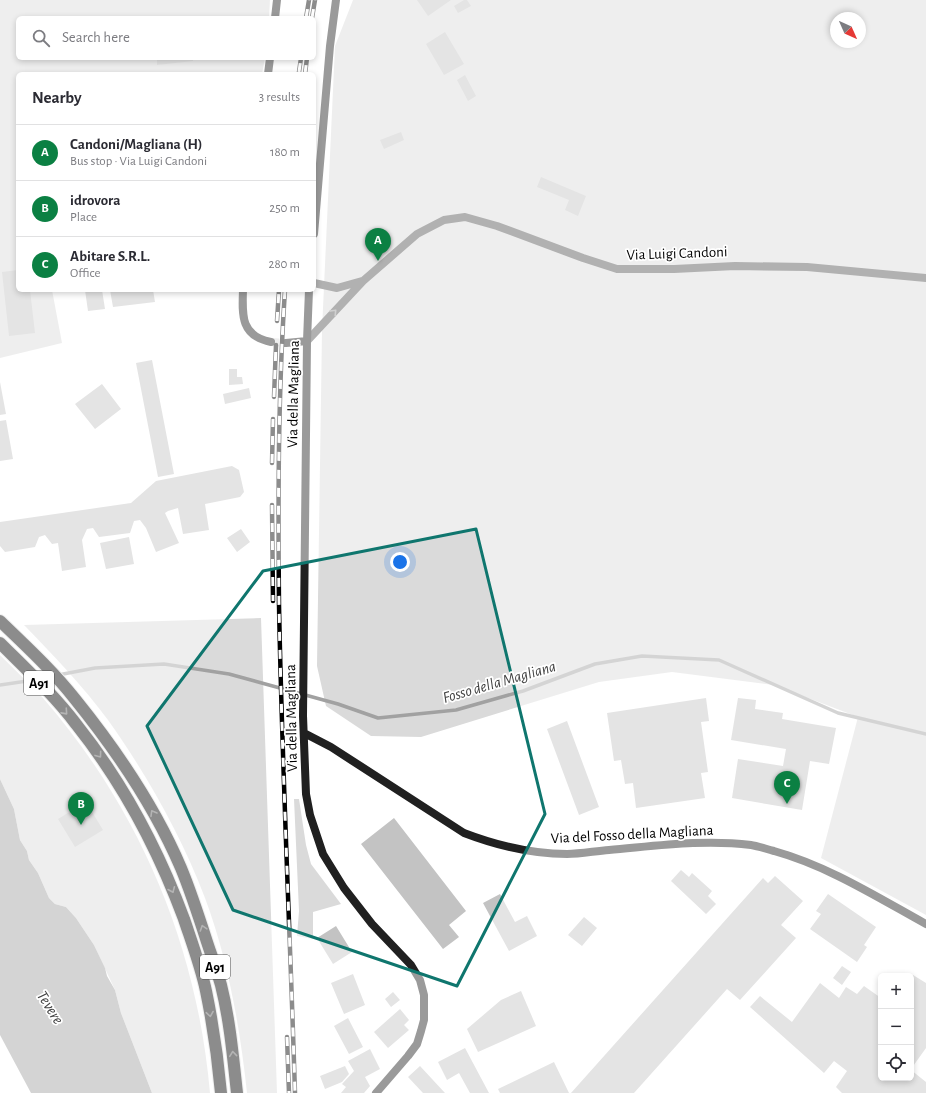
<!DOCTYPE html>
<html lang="en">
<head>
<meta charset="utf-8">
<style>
	:root { --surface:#fff; --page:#f2f2f3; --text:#2b2b33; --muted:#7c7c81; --line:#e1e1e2; --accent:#0b8043 }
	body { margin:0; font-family:"Alegreya Sans",sans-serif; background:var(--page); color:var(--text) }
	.controls { position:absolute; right:12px; bottom:12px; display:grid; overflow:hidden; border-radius:6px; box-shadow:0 2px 6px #0003 }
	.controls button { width:36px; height:36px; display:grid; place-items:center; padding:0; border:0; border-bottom:1px solid var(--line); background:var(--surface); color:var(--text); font:20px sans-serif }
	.compass { position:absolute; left:830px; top:12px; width:36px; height:36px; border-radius:50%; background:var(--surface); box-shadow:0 2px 6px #0003; rotate:135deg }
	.you { position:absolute; left:400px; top:562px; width:14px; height:14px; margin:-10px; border:3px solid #fff; border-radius:50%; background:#1a73e8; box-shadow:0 0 0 6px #1a73e833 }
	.badge { display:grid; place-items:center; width:26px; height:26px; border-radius:50%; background:var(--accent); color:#fff; font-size:13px; font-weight:700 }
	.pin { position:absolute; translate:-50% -33px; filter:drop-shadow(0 1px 2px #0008) }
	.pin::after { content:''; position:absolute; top:21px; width:14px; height:12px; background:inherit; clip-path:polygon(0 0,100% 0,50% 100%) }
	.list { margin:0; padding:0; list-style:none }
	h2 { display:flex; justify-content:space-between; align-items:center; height:52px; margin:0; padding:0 16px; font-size:17px }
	h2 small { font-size:13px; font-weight:400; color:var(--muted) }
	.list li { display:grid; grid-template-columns:26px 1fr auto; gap:12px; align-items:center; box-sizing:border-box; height:56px; padding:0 16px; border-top:1px solid var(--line) }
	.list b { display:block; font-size:15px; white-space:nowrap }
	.list p { margin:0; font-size:13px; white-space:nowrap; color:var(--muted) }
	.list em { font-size:13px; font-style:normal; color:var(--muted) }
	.icon { flex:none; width:22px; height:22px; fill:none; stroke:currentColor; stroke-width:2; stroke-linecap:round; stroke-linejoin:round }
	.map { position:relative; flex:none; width:926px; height:1093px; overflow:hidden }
	.search { position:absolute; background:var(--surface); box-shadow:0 2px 6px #0003; left:16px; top:16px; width:300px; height:44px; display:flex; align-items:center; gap:10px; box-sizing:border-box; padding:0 14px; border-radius:6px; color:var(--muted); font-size:15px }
	.panel { position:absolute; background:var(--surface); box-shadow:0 2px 6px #0003; left:16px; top:72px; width:300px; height:220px; border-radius:6px }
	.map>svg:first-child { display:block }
	.green { fill:#dadada; fill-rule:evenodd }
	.water { fill:#a1a1a1 }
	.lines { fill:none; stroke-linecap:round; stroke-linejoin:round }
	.stream { stroke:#a1a1a1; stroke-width:3.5 }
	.building { fill:#c3c3c3 }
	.secondary-tunnel { stroke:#d9d9d9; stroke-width:8; stroke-dasharray:8 4; stroke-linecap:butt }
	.highway-casing { stroke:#dbdbdb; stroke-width:14 }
	.street { stroke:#535353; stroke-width:8 }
	.secondary { stroke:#202020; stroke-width:8 }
	.highway { stroke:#000; stroke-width:12 }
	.rail-casing { stroke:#000; stroke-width:4.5 }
	.rail { stroke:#fff; stroke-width:3; stroke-dasharray:9; stroke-linecap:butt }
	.oneway { stroke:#989898 }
	.oneway2 { stroke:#595959 }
	.marked { fill:none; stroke:#0f766e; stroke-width:3; stroke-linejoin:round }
	.labels { text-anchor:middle; stroke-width:3.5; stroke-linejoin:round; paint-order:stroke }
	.shield { fill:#fff; stroke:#4c4c4c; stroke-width:1 }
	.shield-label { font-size:14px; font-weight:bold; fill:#000 }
	.street-label { font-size:15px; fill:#000; stroke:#fff }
	.water-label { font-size:16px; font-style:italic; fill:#424242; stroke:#fff }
</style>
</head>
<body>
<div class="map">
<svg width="926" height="1093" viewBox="0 0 926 1093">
	<rect width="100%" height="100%" fill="#fff"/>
	<path class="green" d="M0,0H270L269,18H18V58H265L262,74H18V290H52L62,343L0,358Z
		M353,0H926V915L821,858L858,717L774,685L672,672L599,682L421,737L371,736L326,706L317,666L322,330L335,46ZM836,18H860V42H836Z
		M261,618L277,1093H247C240,1027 228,960 205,898C181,835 147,775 108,720C83,686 53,655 24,625Z
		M0,655C14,669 29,683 43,698C140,810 197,945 210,1093H152L121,1013L115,990L94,945L76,918L66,907L55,904L49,898L38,873L29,860L27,851L20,840L14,809L0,779Z
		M294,799H299L306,845L311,864L341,904L313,912V939L297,936L299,911Z"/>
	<path class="water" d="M0,779L14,809L20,840L27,851L29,860L38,873L49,898L55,904L66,907L76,918L94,945L105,968L107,976L115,990L121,1013L152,1093H31L0,1035Z"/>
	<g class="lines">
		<path class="stream" d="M58,675L95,668L164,664L229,674L338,704L378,718L456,710L523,691L595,664L642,656L719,660L838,713L926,734
			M0,685L34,680"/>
	</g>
	<path class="building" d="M417,0H451L428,16Z
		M464,0H467L471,6L458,13L454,6Z
		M445,32L464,64L444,75L426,44Z
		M157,58H193V61L157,65Z
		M465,75L476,96L468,101L457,80Z
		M401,132L404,140L384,149L380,140Z
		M541,177L586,196L578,216L565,210L569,200L537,187Z
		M18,270V290H30L35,333L9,336L2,272Z
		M85,290H102L105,309L88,311Z
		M110,290H153L155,302L113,307Z
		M152,360L174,474L158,477L136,363Z
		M229,369H237V377H242L243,384L229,385Z
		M0,382L6,414L0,415Z
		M102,384L121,409L95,429L75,404Z
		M249,388L251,398L225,404L223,394Z
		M6,420L13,459L0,461V421Z
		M232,466L239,470L244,492L240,497L205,504L209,530L183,534L178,508L168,511L165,513L179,543L156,552L146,528L140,520L134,521L130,533L99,537L93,528L87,529L82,540L86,567L62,571L58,543L52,544L45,535L39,537L35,547L5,552L0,546V522L131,503L156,481Z
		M241,529L250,542L237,552L227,538Z
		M129,537L134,564L106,569L100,543Z
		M706,698L709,721L701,722L708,772L701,773L705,798L636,808L633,783L625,784L621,760L614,761L607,713Z
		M738,698L756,700L755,709L783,713L782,719L836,728L829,764L810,761L802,810L732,798L738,759L783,766L786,749L731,740Z
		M567,721L599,807L579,815L547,729Z
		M86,802L103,830L75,847L58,819Z
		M394,818L466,911L449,925L459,937L443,949L361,844Z
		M681,870L689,877L692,873L712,891L708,896L716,904L706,914L671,881Z
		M775,876L803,901L781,925L796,938L740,1000L727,989L634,1093H571L763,878L768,883Z
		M500,894L515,922L527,916L537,936L509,951L483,903Z
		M828,894L876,927L864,945L867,947L857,962L810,929L821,914L816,911Z
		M584,917L597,928L582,946L568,935Z
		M336,926L352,952L333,964L317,938Z
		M842,966L851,972L842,985L833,978Z
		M353,974L365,1005L344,1014L331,983Z
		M913,975L926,983V1048L911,1069V978Z
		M820,983L839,998L846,987L857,994L864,986L881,998V1078H911V1070L926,1082V1093H842L836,1087L847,1071L834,1061L824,1073L750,1007L760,996L792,1022Z
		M521,991L536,1026L478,1052L467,1029L501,1000Z
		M393,992L400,1000L391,1007L385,999Z
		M400,1009L409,1020L404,1025L409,1030L388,1048L374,1032Z
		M348,1018L363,1047L349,1054L334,1026Z
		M465,1048L489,1093H470L459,1073L447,1080L438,1062Z
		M370,1049L380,1069L365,1077L370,1086L364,1093H341L346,1087L342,1084L354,1071L348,1061Z
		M554,1062L569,1093H500L498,1089Z
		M345,1066L349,1074L342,1082L325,1089L320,1076Z
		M420,1066L445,1093H423L408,1077Z"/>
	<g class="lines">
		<path class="secondary-tunnel" d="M271,342L286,343"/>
		<g class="highway-casing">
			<path id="highway" d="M0,621C26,646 53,671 75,699C117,751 155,807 181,868C191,892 199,917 207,942C212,957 217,971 221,985C230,1021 233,1057 237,1093
				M0,643C26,669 54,695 76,724C123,783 158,849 184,919C192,943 201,967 206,991C213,1025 218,1059 221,1093"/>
		</g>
		<path class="street" d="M314,283L337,288L362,281
			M307,341L363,281L417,234L444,220L465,217L497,226L583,258L617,269H674L735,266L807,267L926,278"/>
		<path class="secondary" d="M275,18L277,0
			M268,74L270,58
			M314,234L330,46L336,0
			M243,290C242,316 241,336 271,342
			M309,290L307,341L303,716L306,794L310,815L323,854L344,888L372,924L411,965L420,980L424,995V1020L421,1031L417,1044L408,1056L376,1093
			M286,343L307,341
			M304,733L331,747L464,833C498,846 530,854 567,854C581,854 595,851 609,850C656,846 703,839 751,845C758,846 766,849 774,851C828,866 877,897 926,924"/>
		<use href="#highway" class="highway"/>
		<g class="rail-casing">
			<path id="rail" d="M306,18L309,0
				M312,18L315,0
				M299,72L301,58
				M305,74L307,58
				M285,290C278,395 278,500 279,605C282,768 290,930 295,1093
				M277,321L279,290
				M274,397L276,345
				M272,463L273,419
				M272,505L273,601
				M287,1037L289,1093"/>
		</g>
		<use href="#rail" class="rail"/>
	</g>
	<defs><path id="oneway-chevron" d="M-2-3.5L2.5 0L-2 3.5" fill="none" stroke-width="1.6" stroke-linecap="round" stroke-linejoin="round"/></defs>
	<use class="oneway" href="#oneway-chevron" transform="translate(334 312) rotate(-47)"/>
	<g class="oneway2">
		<use href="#oneway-chevron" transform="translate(65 712) rotate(48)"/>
		<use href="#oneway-chevron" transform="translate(99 755) rotate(54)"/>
		<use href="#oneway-chevron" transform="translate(153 813) rotate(-120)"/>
		<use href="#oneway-chevron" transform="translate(172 890) rotate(67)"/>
		<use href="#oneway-chevron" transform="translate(203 928) rotate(-108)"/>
		<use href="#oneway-chevron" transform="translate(210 1014) rotate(81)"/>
		<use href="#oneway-chevron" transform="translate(233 1054) rotate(-96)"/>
	</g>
	<path d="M0 0H926V1093H0ZM476,529L545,814L457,986L233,910L147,726L263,571Z" fill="#fff" fill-opacity=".55" fill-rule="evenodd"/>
	<path class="marked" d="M476,529L545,814L457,986L233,910L147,726L263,571Z"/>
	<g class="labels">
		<g class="shield">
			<rect x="24" y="671" width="30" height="24" rx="3"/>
			<rect x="200" y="955" width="30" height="24" rx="3"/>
		</g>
		<g class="shield-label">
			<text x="39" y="688">A91</text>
			<text x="215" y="972">A91</text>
		</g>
		<g class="street-label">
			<text transform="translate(677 253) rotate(-2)" y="5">Via Luigi Candoni</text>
			<text transform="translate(293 394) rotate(-89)" y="5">Via della Magliana</text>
			<text transform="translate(291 718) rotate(-91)" y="5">Via della Magliana</text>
			<text transform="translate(632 834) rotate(-3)" y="5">Via del Fosso della Magliana</text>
		</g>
		<g class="water-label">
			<text transform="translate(499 681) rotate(-16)" y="6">Fosso della Magliana</text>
			<text transform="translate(51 1007) rotate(58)" y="6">Tevere</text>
		</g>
	</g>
</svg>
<div class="controls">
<button>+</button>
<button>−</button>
<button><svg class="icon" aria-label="locate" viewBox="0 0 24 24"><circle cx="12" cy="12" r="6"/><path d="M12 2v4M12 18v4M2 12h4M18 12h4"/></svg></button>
</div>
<svg class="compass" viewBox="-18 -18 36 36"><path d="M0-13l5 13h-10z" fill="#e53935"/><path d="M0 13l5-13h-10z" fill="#7c7c81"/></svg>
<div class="you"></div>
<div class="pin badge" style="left:378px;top:261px">A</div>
<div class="pin badge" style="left:81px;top:825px">B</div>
<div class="pin badge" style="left:787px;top:804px">C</div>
<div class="search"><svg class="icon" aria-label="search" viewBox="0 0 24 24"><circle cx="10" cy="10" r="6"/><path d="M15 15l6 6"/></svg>Search here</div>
<section class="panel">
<h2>Nearby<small>3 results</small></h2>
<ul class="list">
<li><span class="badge">A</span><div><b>Candoni/Magliana (H)</b><p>Bus stop · Via Luigi Candoni</p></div><em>180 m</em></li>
<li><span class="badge">B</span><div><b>idrovora</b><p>Place</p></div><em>250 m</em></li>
<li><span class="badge">C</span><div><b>Abitare S.R.L.</b><p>Office</p></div><em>280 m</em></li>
</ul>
</section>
</div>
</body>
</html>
